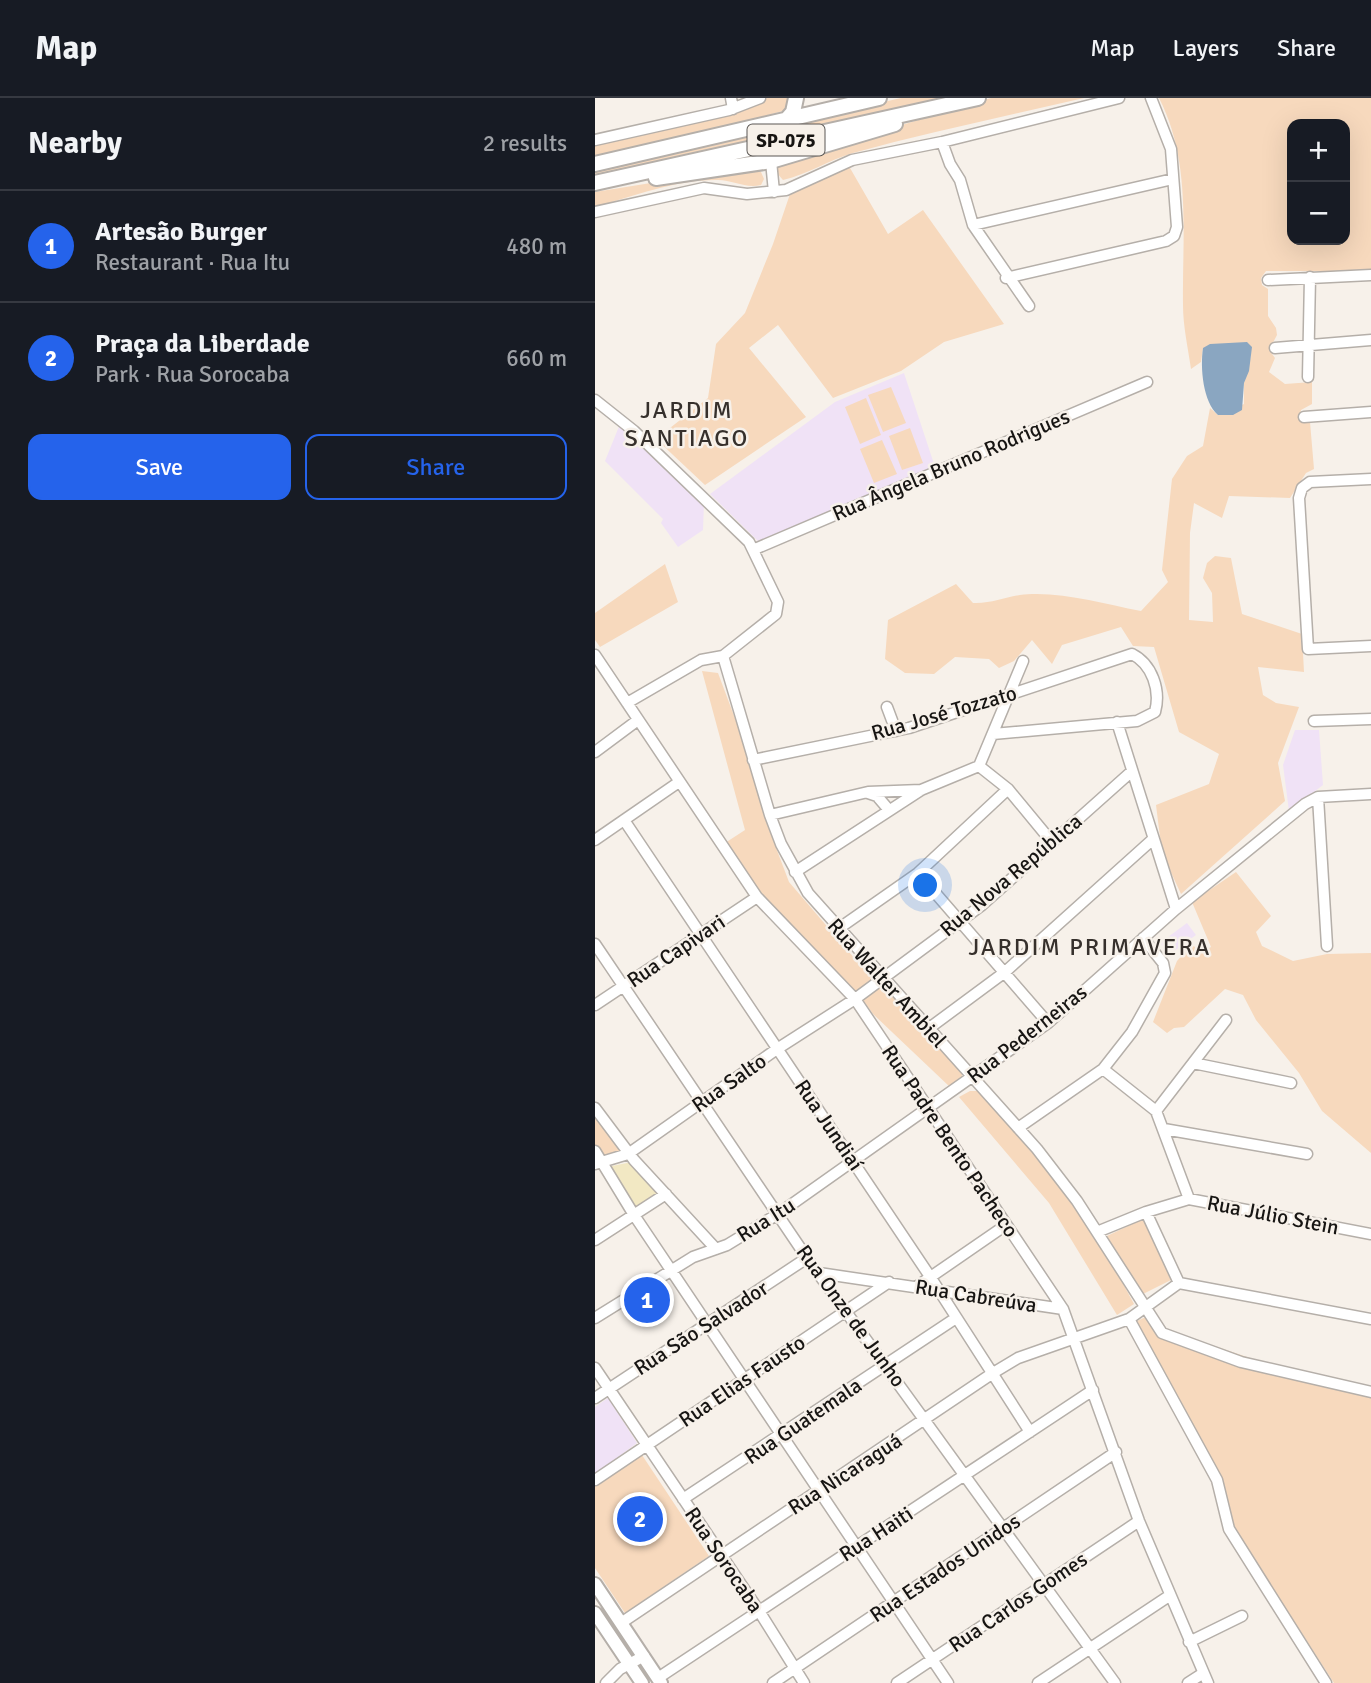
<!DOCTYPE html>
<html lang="en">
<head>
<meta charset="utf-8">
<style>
	:root { --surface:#171b24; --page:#242831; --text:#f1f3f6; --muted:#9ea1a6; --line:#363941; --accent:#2563eb }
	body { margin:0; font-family:Signika,sans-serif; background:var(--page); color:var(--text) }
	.controls { position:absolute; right:21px; top:21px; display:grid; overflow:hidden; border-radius:14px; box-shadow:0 7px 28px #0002 }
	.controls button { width:63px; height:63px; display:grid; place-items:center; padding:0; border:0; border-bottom:2px solid var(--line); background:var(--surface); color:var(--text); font:35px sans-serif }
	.you { position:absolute; left:331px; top:788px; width:24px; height:24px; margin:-18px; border:5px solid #fff; border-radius:50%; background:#1a73e8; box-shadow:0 0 0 10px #1a73e833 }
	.badge { display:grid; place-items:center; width:46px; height:46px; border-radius:50%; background:var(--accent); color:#fff; font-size:23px; font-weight:700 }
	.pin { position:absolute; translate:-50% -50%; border:4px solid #fff; box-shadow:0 2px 7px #0006 }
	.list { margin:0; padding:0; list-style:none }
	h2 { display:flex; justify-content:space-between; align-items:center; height:91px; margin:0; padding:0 28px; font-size:30px }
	h2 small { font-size:23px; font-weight:400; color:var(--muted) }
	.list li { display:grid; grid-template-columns:46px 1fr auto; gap:21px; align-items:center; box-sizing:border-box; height:112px; padding:0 28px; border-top:2px solid var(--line) }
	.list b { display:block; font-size:26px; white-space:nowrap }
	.list p { margin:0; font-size:23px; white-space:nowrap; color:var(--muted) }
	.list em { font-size:23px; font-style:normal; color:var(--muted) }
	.actions { display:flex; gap:14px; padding:21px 28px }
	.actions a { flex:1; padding:16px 0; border:2px solid var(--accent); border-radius:14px; text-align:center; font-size:24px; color:var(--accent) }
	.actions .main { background:var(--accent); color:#fff }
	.map { position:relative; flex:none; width:776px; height:1585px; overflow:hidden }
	header { display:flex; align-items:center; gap:42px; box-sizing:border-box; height:98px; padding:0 35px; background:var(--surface); border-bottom:2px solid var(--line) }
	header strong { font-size:33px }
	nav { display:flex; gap:38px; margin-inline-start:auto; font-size:24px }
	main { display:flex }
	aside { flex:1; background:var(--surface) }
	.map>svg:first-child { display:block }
	.education { fill:#f0e2f6 }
	.green { fill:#f7d9bd; fill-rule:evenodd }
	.sand { fill:#f2e8c3 }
	.water { fill:#8aa6c1 }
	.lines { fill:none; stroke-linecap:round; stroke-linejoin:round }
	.minor-casing { stroke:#b5afa9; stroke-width:13 }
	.major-casing { stroke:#b5afa9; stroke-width:16 }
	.highway-casing { stroke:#b5afa9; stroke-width:18 }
	.minor { stroke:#fff; stroke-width:10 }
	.major { stroke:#fff; stroke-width:12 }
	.highway { stroke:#fff; stroke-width:14 }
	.labels { text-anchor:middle; stroke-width:5; stroke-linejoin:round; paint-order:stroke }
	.shield { fill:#f7f1ea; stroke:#5a5754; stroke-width:2 }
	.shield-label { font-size:19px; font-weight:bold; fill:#171513 }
	.street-label { font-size:21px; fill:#171513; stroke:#f7f1ea }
	.quarter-label { font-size:24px; letter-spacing:2px; fill:#36302c; stroke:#f7f1ea }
</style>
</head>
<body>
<header>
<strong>Map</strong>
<nav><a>Map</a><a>Layers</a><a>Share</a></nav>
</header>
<main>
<aside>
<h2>Nearby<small>2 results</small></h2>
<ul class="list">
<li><span class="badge">1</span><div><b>Artesão Burger</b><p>Restaurant · Rua Itu</p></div><em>480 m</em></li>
<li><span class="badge">2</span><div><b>Praça da Liberdade</b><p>Park · Rua Sorocaba</p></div><em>660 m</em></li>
</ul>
<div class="actions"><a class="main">Save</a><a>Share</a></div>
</aside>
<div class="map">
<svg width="776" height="1585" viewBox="0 0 776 1585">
	<rect width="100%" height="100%" fill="#f7f1ea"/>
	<path class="education" d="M309,275L340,369L165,445L115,396L240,304Z
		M25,326L109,405L108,432L83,449L66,425L68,421L10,363Z
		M700,632H724L728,687L694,713L688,667Z
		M592,825L601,837L575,856L565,845Z
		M13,1300L42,1345L0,1376V1309Z"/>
	<path class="green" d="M172,0H197L191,12L66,47L0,61V47L159,7Z
		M306,0H362L0,81V70Z
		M396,0H489C412,18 335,34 258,55C234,62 213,76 188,82L181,74L184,68L201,59Z
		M564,0H776V173H671L666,180L667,187L673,191V218L681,230L682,237L674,252L680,260L674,274L690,286L717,284V306L706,312L704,322L715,324L719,371L711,375L695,400L634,398L627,420L599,405L595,435L594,522L618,524L617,495L608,480L612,465L620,458L636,460L647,516L707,536L709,574L663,569L668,597L681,605L704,609L683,665L690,703L586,796L567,755L561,707L614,686L624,656L584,634L559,549L538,548L526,529L467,547L457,566L437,542L419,563L404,570L394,561L360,559L339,576L310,575L290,561L293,522L361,486L378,505C400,506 416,496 437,496C473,495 510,506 546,513L573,484L567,472L577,381L592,358L608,348L615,310L623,317L649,306V285L656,257L608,250L606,264L596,271C593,250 588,228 588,207C587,137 597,64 564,0ZM697,26H750V142H697Z
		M248,69L255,70L293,136L328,112L409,226L349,244L306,273L238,300L183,227L154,250L211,319L110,387L61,341L113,300L121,246L150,215L178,146L195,96Z
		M149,70L166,74L169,81L166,87C151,91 138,82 123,82C83,81 39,98 0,109V94Z
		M296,289L311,325L288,334L273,297Z
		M271,300L286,337L265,346L250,309Z
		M315,330L328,365L307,372L294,338Z
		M287,342L302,376L279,385L265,351Z
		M70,466L83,504L5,549L0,542V515Z
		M107,573L123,575L150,647L172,726L194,784L278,882L261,895L167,796L130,745L150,732Z
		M641,774L676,818L661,834L667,848L698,863L732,856L776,855V1055L727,1013L704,975L661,922L648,897L630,891L589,929L579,930L572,935L558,924L582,863L596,847L609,853L616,849L597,804Z
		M283,891L292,892L367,975V982L356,990L278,916L268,902Z
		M375,993H384L476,1099L512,1156L539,1206L522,1217L454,1105L364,999Z
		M0,1010L33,1056L6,1062L0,1053Z
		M548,1121L576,1182L546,1197L512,1138Z
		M557,1216L566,1230L664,1263L776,1288V1585H739L639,1431L628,1382L540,1224Z
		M45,1354L114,1458L30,1515L0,1470V1385Z"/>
	<path class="sand" d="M37,1064L68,1096L40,1115L12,1069Z"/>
	<path class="water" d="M652,244L657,249L654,273L649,285L647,312L638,317H623C608,304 605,270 608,250L615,246Z"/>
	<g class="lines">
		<g class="minor-casing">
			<path id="minor" d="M136,0L138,11
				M0,42L134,12L165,0
				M347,44L355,66L365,82L378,127L434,208
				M176,63L179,94
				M0,114L109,90L152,96L191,92L257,62L347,44L524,0
				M378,127L578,81
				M411,180L571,143L579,138L582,129L576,51L556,0
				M673,182L776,177
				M680,250L776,242
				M713,279L715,179
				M0,302L39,333L154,444L183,504L181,516L128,558L106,562L32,605
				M709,319L776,314
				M776,381L715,384L707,390L704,400L713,551L776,548
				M160,451L552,284
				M0,557L162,799L260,901L468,1211L544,1423L613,1585
				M128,558L175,717L186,746L213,795L442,1051L482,1103L567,1235L646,1264L776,1294
				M292,609L301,633
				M719,623L776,621
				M522,624L581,811
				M0,654L43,622
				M158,662L314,630L537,556C557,566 566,592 560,614L542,623L398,636
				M384,668L428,563
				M384,668L413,691L456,743
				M273,695L282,698L294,712
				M723,699L732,848
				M175,717L273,694L326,692
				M29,722L336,1180L435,1334
				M0,742L84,684
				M200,774L326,692L384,668
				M323,775L453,925
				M243,831L323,775L413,691
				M0,846L212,1160L520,1585
				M0,907L162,799
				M333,931L410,874L557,742
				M598,965L696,985
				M508,971L561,1013L594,1101
				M0,1010L39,1062L121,1151
				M561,1013L631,922
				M423,1030L508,971L537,934L570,875L568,865L548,840
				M569,1031L712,1056
				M0,1053L39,1117L353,1585
				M0,1066L33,1056L182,951L260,901L387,807L536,674
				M551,1114L584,1185
				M502,1134L551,1114L594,1101L776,1136
				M0,1142L71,1096
				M224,1175L468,1211
				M321,1189L411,1127
				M0,1220L98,1159L132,1147L183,1116L453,925L581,811L710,706L723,699L776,696
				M534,1221L622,1382L634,1431L731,1585
				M0,1270L164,1513L209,1585
				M0,1300L212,1160
				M0,1382L294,1184
				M88,1401L361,1220
				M26,1525L398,1275L423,1260L534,1221L584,1185L776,1221
				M594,1544L647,1518
				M63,1580L498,1292
				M11,1585L25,1571L49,1558
				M178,1585L521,1354
				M302,1585L544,1423
				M443,1585L574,1498
				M593,1585L607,1576"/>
		</g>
		<g class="major-casing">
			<path id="major" d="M0,1486L66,1585
				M0,1515L47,1585"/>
		</g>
		<g class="highway-casing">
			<path id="highway" d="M191,22L198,14L201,0
				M0,66L284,0
				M61,80L176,63L300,26
				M0,85L383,0"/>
		</g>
		<use href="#minor" class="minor"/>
		<use href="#major" class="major"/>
		<use href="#highway" class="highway"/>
	</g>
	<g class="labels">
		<rect class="shield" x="152.5" y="26.5" width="77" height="31" rx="5"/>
		<g class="shield-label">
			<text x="191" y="49">SP-075</text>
		</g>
		<g class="street-label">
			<text transform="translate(356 367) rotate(-23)" y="7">Rua Ângela Bruno Rodrigues</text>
			<text transform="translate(349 615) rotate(-16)" y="7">Rua José Tozzato</text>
			<text transform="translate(416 777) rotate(-40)" y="7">Rua Nova República</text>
			<text transform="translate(81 853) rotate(-34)" y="7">Rua Capivari</text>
			<text transform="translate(292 885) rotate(48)" y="7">Rua Walter Ambiel</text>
			<text transform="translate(432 936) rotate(-38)" y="7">Rua Pederneiras</text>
			<text transform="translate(134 985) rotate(-35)" y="7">Rua Salto</text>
			<text transform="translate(234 1027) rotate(56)" y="7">Rua Jundiaí</text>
			<text transform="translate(355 1043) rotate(56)" y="7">Rua Padre Bento Pacheco</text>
			<text transform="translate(678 1117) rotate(11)" y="7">Rua Júlio Stein</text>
			<text transform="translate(171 1122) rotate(-32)" y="7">Rua Itu</text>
			<text transform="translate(381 1198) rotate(9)" y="7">Rua Cabreúva</text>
			<text transform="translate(256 1218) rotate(54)" y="7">Rua Onze de Junho</text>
			<text transform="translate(106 1230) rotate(-33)" y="7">Rua São Salvador</text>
			<text transform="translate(147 1283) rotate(-34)" y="7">Rua Elias Fausto</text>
			<text transform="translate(208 1323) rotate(-34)" y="7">Rua Guatemala</text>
			<text transform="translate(250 1376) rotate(-33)" y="7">Rua Nicaraguá</text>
			<text transform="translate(281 1436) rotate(-33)" y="7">Rua Haiti</text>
			<text transform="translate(129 1462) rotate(56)" y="7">Rua Sorocaba</text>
			<text transform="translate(350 1470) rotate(-34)" y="7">Rua Estados Unidos</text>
			<text transform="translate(423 1504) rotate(-34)" y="7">Rua Carlos Gomes</text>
		</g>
		<g class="quarter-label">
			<text x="92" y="320">JARDIM<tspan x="92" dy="28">SANTIAGO</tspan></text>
			<text x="495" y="857">JARDIM PRIMAVERA</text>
		</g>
	</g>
</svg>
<div class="controls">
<button>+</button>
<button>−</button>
</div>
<div class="you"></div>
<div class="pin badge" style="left:52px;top:1202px">1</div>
<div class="pin badge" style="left:45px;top:1421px">2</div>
</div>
</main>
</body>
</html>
